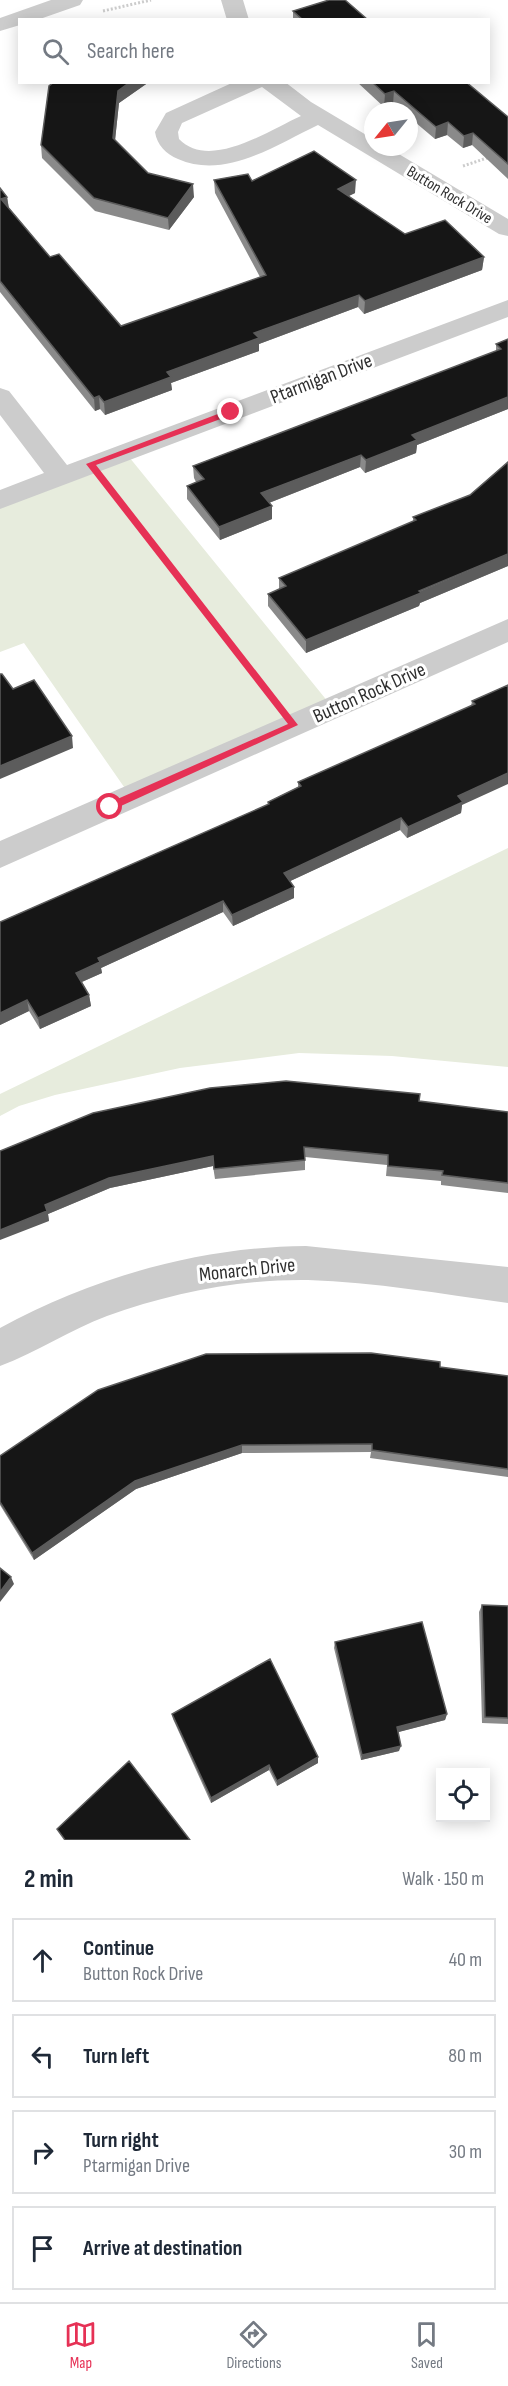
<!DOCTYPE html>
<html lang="en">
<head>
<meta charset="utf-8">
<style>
	:root { --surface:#fff; --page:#f2f2f3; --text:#1f2937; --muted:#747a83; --line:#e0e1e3; --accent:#e63155 }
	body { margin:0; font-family:"Sofia Sans Condensed",sans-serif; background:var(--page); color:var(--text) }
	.controls { position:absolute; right:18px; bottom:18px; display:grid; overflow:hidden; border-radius:0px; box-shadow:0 3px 15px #0003 }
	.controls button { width:54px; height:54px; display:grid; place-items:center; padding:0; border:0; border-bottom:2px solid var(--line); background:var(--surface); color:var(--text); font:30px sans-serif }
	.compass { position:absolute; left:364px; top:102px; width:54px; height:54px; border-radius:50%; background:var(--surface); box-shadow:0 3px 15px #0003; rotate:240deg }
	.stop { position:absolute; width:18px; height:18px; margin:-14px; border:4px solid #e63155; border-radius:50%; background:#fff }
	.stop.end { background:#e63155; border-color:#fff; box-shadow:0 2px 6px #0008 }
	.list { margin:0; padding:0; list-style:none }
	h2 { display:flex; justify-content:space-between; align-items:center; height:78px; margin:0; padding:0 24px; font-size:26px }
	h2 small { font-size:20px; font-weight:400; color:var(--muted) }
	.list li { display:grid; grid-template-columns:39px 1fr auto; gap:18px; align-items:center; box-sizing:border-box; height:84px; margin:0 12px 12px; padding:0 12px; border:2px solid var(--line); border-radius:0px }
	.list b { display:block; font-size:22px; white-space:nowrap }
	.list p { margin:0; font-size:20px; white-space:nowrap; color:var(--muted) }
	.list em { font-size:20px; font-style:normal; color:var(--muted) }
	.icon { flex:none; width:33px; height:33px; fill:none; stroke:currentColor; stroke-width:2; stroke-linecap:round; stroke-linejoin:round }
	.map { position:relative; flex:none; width:508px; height:1840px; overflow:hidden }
	.search { position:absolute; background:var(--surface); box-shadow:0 3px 15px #0003; left:18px; right:18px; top:18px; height:66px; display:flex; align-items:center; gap:15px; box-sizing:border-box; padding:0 21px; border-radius:0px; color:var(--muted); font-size:22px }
	.sheet { height:462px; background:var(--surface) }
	nav { display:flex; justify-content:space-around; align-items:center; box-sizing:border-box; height:84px; border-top:2px solid var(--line); background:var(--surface); font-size:16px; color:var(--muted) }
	nav a { display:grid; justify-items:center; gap:3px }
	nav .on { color:var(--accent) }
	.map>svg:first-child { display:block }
	.green { fill:#e7ecdd }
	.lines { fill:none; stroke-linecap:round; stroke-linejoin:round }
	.path-far1 { stroke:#ccc; stroke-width:3; stroke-dasharray:2 2; stroke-linecap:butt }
	.path { stroke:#ccc; stroke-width:4; stroke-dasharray:3 3; stroke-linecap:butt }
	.minor { fill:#ccc; fill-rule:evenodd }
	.tertiary { fill:#ccc; fill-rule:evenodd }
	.wall { fill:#8a8a8a }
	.shaded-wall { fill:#5c5c5c }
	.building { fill:#161616; stroke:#5c5c5c; stroke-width:1.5 }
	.route { fill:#e63155 }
	.labels { text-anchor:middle; stroke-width:6; stroke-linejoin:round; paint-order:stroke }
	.far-street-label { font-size:16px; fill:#2f2f2f; stroke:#fff }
	.street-label { font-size:20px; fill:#2f2f2f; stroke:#fff }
</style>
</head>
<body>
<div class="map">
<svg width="508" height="1840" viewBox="0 0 508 1840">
	<rect width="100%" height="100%" fill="#fff"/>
	<path class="green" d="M125,452L333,708L131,797L24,643L0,652V500Z
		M508,848V1067L392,1056L299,1053L180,1068L55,1095L19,1106L0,1116V1094Z"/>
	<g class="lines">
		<path class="path-far1" d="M103,11L151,0
			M463,166L490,157"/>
		<path class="path" d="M110,489L273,699"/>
		<path class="minor" d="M221,0H243L249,20H227Z
			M234,82H285L311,102L373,139V147H387L508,219V236L499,234L318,125C276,145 225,180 178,159C166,154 157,145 155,132L166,113ZM262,87L301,116C269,130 210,171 179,139L178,132L182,123Z
			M508,300V317L0,509V490L44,473L0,415V388L9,391L67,465Z
			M508,619V642L0,868V841Z
			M306,1246L508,1267V1303C442,1294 375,1282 308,1280C241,1279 171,1293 107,1316C70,1330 37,1352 0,1366V1328C94,1277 199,1247 306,1246Z"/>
		<path class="tertiary" d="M51,0H83L80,5L37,20H20V25L0,31V18Z"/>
	</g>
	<path class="wall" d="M293,11L368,20H293Z
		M54,82H149L119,103L115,140L148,173L194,197L169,230L95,211L42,158L41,145Z
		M357,82H466L508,117V179L472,145L463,148L447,135L435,139L409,117V111H402L393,104L384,107Z
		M214,180L252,181L355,193L348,196L405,234L484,257L482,270L364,314L358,307L259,344V351L171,383L172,390L105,415L100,409L95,411L0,292V188L7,197L9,208L50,257L121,326L260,277L215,193Z
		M508,339V409L417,445L416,453L365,473L360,467L269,503L272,519L220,540L187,499V486L196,482L194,478L193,466L496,351V344Z
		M508,462V566L420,603L419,606L306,653L268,606V594L279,589V578L413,522V517L470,495Z
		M508,685L462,805L461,813L407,838L400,830L290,881L294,898L233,926L223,912L101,968L102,973L82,982L89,995L91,1006L40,1029L29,1011L0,1025V922L267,805L268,802L298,787V782L471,706L472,701Z
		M419,1101L508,1112V1193L441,1185V1181L386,1176L387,1165L305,1157V1170L215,1179L213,1166L110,1188L48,1214L49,1221L0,1151Z
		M440,1367L508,1376V1477L370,1458L371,1452L242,1453L136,1489L34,1560L0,1505V1456Z
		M482,1605L508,1606V1724L482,1723L479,1612Z
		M335,1642L447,1714L445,1720L398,1732L399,1751L361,1760L334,1648Z
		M172,1714L318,1763L277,1786L269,1770L211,1803L173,1719Z"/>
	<path class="shaded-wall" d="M130,82H149L119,103L114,150L113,138L118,91Z
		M394,91L393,104L384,107L385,94Z
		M448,122L447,135L435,139L436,127Z
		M473,133L472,145L463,148L464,136Z
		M356,180L355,193L337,202L338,189Z
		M193,184L194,197L169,230L168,218Z
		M7,197L9,210L1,199Z
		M484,257L482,270L364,314L365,301Z
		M359,295L358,307L259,344V351L171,383L172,390L105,415L104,402L167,372L254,333Z
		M99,396L100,409L95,411L94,398Z
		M508,397V409L417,445L416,453L365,473L366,460L412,435Z
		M361,455L360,467L261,506V493Z
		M272,506V519L220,540L219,527Z
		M508,554V566L420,603L419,606L306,653V640Z
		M72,736L73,748L0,779V766Z
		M508,773V784L462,805L461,813L407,838L408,827L458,796Z
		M401,818L400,830L284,884V873Z
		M294,887V898L233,926L232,915Z
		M223,901V912L101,968L102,973L77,984L76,973L98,958Z
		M89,995L91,1006L40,1029L38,1018Z
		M27,1000L29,1011L0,1025V1013Z
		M213,1156V1166L110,1188L48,1214L49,1221L0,1240V1230L45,1205L109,1178Z
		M242,1445V1453L136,1489L34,1560L32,1553L135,1481Z
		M11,1577L14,1584L0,1602V1592Z
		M447,1714L445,1720L395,1733L397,1727Z
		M401,1746L399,1751L361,1760L362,1755Z
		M318,1757V1763L277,1786V1781Z
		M269,1765V1770L211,1803V1798Z"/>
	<path class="building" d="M329,0H345L368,20H303L293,11Z
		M54,82H130L118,91L113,138L148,173L193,184L168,218L94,198L41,145L49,86Z
		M372,82H466L508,117V164L473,133L464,136L448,122L436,127L394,91L385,94Z
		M314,151L356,180L338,189L405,234L445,220L484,257L365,301L359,295L254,333L259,338L167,372L171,377L104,402L99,396L94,398L0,281V188L7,197L1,199L50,257L59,254L121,326L266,275L214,180L248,174L252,181Z
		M508,339V397L412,435L417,440L366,460L361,455L261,493L272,506L219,527L187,486L204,479L193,466L501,349L496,344Z
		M508,462V554L419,591L421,593L306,640L268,594L286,586L279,578L416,520L413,517L470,495Z
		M0,674H2L13,689L34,680L72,736L0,766Z
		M508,685V773L458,796L463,802L408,827L401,818L284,873L294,887L232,915L223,901L98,958L100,962L76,973L89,995L38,1018L27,1000L0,1013V922L269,804L268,802L301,786L298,782L475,704L472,701Z
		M286,1081L420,1094L419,1101L508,1112V1183L442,1175L443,1171L388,1166V1155L304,1147L305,1160L214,1169L213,1156L109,1178L45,1205L47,1211L0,1230V1151L93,1113L210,1088Z
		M371,1353L440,1362V1367L508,1376V1469L372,1450V1444L242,1445L135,1481L32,1553L0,1502V1456L98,1390L206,1354Z
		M0,1568L11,1577L0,1592Z
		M482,1605L508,1606V1718L485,1717Z
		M422,1622L447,1714L397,1727L401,1746L362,1755L335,1642Z
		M270,1659L318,1757L277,1781L269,1765L211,1798L172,1714Z
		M129,1761L190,1840H65L57,1829Z"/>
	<path class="route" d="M231,409L234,410V414L96,465L298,725L110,811L106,809V804L288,724L86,464Z"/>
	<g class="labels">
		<g class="far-street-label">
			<text transform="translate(450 194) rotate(31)" y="6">Button Rock Drive</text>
		</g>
		<g class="street-label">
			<text transform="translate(321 378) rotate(-21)" y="7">Ptarmigan Drive</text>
			<text transform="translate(369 692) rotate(-24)" y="7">Button Rock Drive</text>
			<text transform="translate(247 1269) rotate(-6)" y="7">Monarch Drive</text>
		</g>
	</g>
</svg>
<div class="controls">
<button><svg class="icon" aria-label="locate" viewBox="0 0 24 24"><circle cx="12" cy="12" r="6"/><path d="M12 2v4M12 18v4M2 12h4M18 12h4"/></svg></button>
</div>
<svg class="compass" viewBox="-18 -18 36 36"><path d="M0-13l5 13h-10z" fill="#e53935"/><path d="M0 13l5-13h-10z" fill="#747a83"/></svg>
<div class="stop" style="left:110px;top:807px"></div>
<div class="stop end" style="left:231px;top:412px"></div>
<div class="search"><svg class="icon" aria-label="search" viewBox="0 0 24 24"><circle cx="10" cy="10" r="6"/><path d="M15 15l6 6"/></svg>Search here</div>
</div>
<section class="sheet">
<h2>2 min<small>Walk · 150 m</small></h2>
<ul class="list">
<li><svg class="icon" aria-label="ahead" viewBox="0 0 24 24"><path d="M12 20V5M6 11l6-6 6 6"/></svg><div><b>Continue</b><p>Button Rock Drive</p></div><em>40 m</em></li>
<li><svg class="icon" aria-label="left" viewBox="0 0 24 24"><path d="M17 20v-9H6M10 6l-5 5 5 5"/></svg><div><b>Turn left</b></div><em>80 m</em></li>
<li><svg class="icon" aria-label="right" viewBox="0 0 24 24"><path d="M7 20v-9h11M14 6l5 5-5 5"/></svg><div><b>Turn right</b><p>Ptarmigan Drive</p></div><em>30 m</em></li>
<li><svg class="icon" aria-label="arrive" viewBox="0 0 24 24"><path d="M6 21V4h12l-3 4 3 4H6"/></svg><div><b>Arrive at destination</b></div></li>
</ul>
</section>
<nav>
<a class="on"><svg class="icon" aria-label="map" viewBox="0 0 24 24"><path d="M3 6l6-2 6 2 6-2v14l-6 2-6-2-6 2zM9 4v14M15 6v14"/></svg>Map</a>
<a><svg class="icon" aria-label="directions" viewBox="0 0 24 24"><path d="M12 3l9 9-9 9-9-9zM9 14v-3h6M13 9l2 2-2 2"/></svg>Directions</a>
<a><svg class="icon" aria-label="saved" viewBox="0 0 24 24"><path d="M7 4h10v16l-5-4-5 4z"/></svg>Saved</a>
</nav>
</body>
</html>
